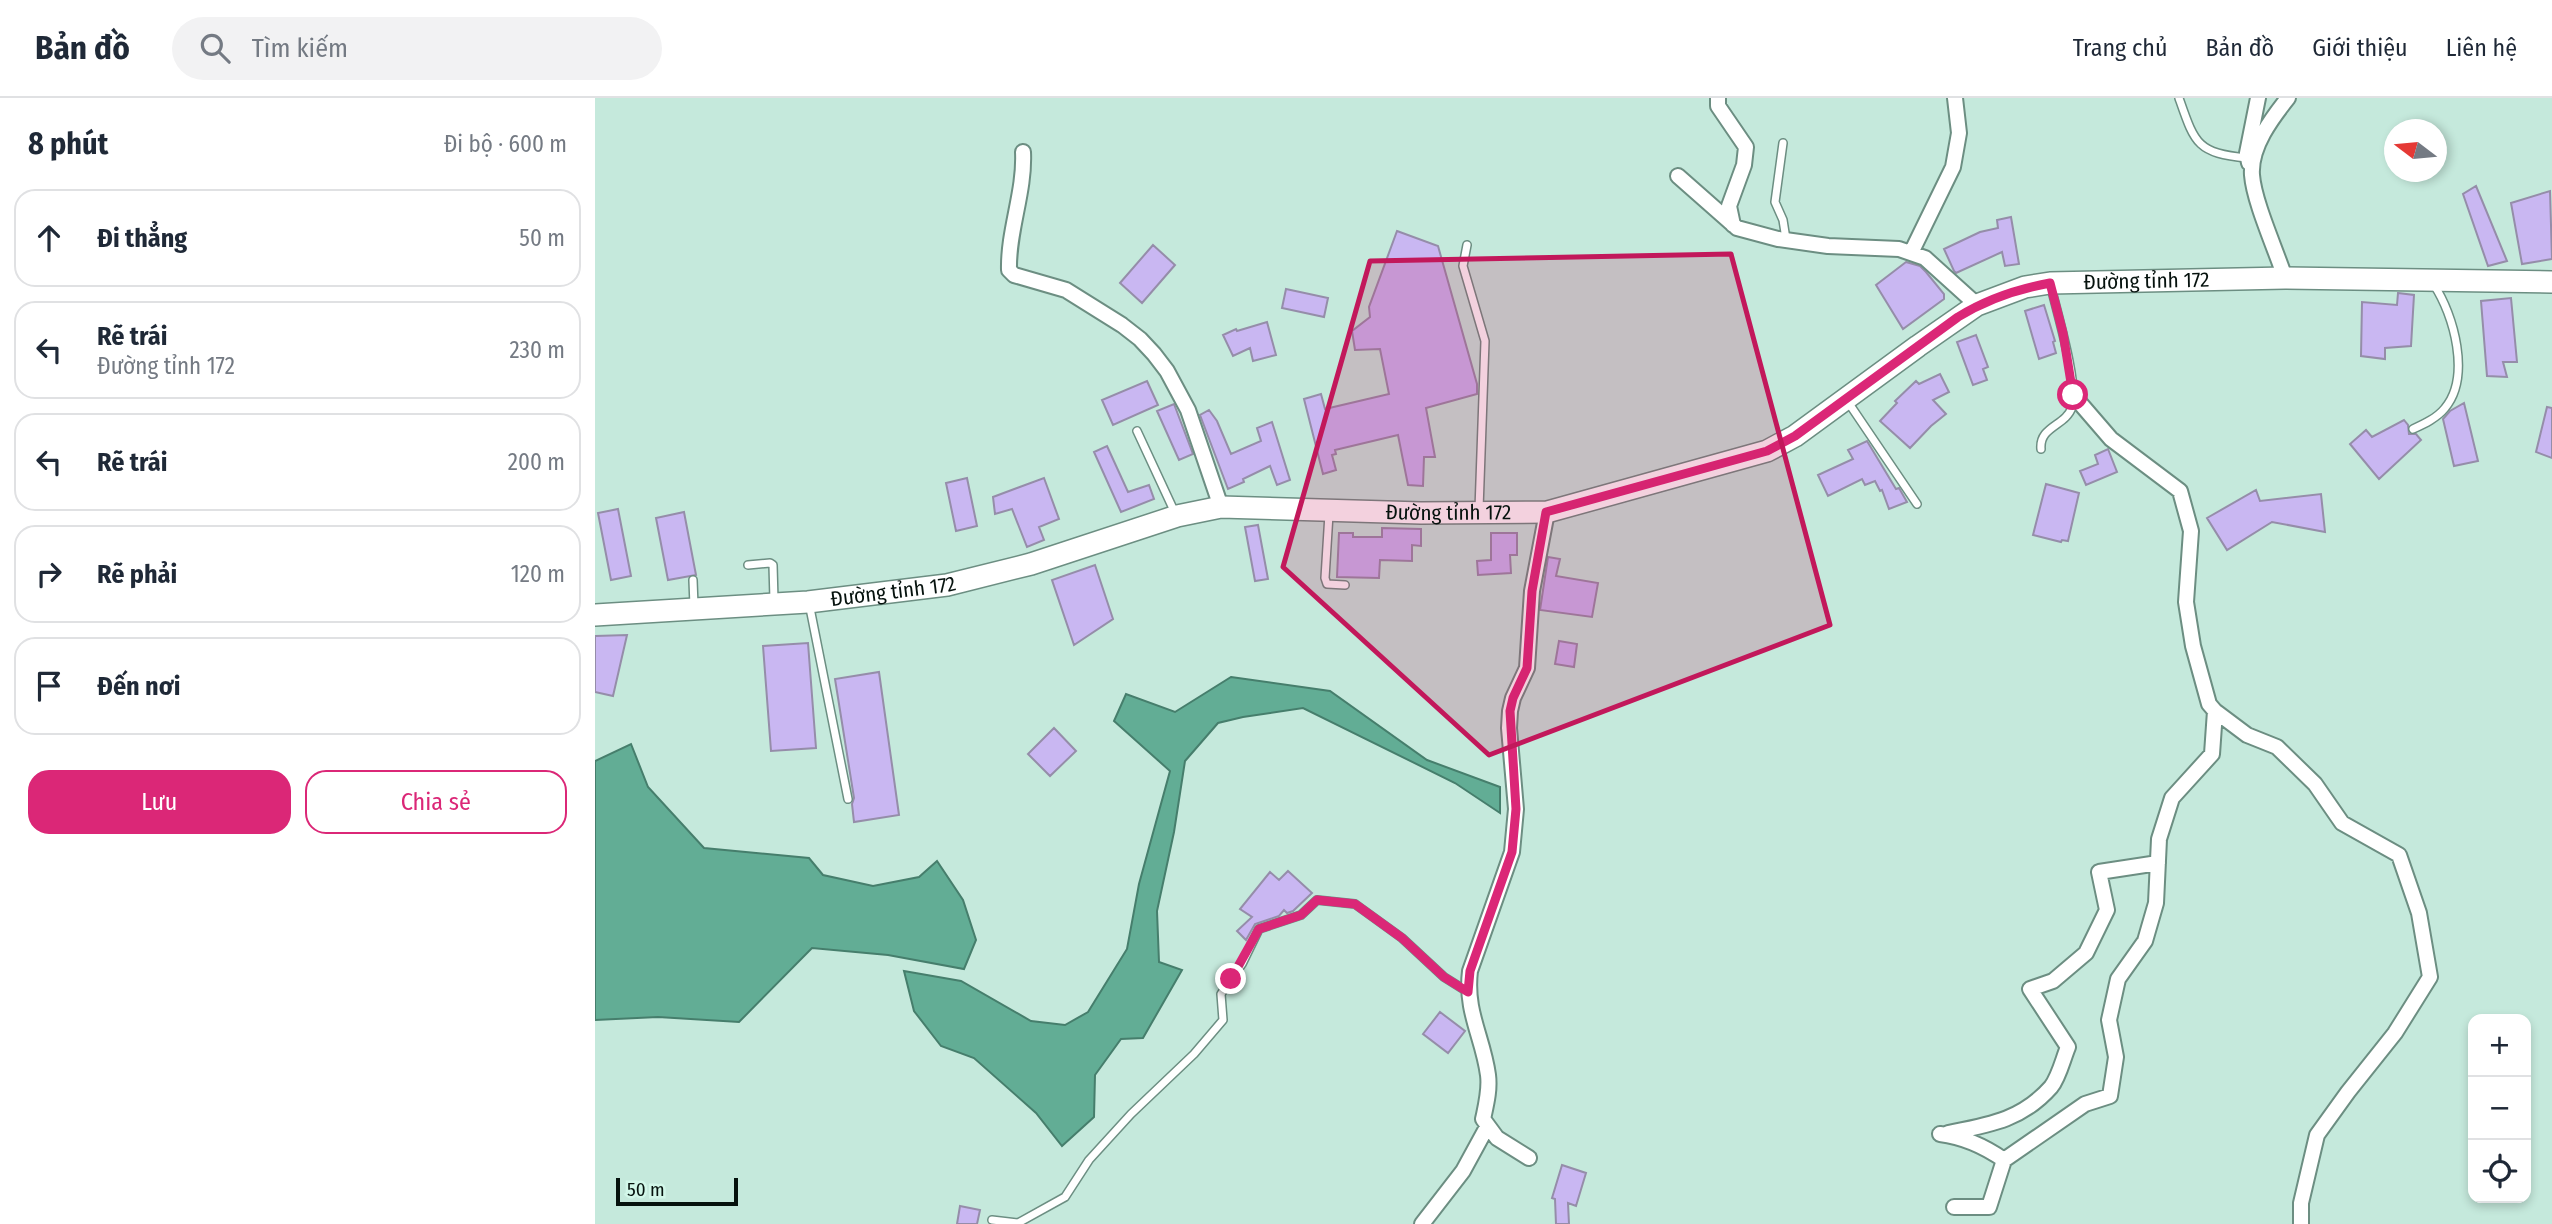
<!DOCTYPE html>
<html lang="vi">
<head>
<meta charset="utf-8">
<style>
	:root { --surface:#fff; --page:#f2f2f3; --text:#1f2937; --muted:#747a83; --line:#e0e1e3; --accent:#db2777 }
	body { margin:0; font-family:"Fira Sans Condensed",sans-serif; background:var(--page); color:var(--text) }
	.controls { position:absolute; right:21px; bottom:21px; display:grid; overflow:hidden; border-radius:14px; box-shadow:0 4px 10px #0003 }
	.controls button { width:63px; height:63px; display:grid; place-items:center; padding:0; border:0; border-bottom:2px solid var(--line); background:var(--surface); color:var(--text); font:35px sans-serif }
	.compass { position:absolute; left:1789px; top:21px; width:63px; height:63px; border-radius:50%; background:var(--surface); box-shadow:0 4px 10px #0003; rotate:286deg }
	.scale { position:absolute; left:21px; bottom:18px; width:122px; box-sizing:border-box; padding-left:7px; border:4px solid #06120e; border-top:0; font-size:19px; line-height:24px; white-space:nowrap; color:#06120e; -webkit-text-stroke:5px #d2f7e9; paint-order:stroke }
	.stop { position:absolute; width:21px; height:21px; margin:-16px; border:5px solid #db2777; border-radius:50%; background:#fff }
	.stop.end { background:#db2777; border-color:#fff; box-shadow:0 2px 7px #0008 }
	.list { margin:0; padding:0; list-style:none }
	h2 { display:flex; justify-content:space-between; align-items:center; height:91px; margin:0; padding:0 28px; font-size:30px }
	h2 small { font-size:23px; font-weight:400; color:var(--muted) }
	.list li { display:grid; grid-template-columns:46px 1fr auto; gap:21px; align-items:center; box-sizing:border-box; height:98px; margin:0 14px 14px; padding:0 14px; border:2px solid var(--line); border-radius:21px }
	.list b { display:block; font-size:26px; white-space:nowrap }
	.list p { margin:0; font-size:23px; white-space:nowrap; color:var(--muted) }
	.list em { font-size:23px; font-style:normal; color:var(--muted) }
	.actions { display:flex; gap:14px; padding:21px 28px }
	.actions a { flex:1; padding:16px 0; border:2px solid var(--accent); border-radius:21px; text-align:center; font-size:24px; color:var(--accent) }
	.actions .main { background:var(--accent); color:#fff }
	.icon { flex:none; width:38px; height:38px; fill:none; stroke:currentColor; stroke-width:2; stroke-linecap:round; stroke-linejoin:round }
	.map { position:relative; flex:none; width:1957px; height:1126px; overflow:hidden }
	header { display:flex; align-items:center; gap:42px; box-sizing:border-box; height:98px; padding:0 35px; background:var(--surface); border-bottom:2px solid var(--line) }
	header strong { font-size:33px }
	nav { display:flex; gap:38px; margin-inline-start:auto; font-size:24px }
	.search { width:490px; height:63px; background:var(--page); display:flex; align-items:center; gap:18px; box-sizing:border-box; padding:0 24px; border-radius:38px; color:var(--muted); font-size:26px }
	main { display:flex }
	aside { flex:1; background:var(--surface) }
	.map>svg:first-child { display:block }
	.water { fill:#62ad95; stroke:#467e6c; stroke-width:2 }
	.building { fill:#c9b7f2; stroke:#958da9; stroke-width:2 }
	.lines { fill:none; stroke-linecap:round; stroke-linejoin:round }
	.lane-casing { stroke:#6c8e82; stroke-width:10 }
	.street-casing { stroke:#6c8e82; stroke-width:18 }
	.secondary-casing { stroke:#6c8e82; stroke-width:24 }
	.lane { stroke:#fff; stroke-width:7 }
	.street { stroke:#fff; stroke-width:14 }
	.secondary { stroke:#fff; stroke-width:21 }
	.route { stroke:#db2777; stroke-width:9 }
	.marked { fill:#c2185b; fill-opacity:0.2; stroke:#c2185b; stroke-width:5; stroke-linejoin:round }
	.labels { text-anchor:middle; stroke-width:5; stroke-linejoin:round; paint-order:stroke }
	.street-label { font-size:21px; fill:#06120e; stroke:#d2f7e9 }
</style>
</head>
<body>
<header>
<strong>Bản đồ</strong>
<div class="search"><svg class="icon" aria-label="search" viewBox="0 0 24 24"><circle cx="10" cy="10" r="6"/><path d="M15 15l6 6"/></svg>Tìm kiếm</div>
<nav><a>Trang chủ</a><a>Bản đồ</a><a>Giới thiệu</a><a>Liên hệ</a></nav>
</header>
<main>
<aside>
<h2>8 phút<small>Đi bộ · 600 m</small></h2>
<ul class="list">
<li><svg class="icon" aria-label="ahead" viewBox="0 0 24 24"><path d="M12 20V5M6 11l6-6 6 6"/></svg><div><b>Đi thẳng</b></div><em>50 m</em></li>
<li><svg class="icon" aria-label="left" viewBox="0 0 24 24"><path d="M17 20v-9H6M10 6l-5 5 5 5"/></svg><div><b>Rẽ trái</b><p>Đường tỉnh 172</p></div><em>230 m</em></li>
<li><svg class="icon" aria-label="left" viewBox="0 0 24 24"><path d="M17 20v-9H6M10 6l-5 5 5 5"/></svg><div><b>Rẽ trái</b></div><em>200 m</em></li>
<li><svg class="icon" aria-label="right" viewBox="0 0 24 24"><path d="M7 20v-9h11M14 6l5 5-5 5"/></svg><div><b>Rẽ phải</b></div><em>120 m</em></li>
<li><svg class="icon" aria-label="arrive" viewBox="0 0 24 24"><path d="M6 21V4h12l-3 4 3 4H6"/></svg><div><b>Đến nơi</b></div></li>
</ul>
<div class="actions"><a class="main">Lưu</a><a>Chia sẻ</a></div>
</aside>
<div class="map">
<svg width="1957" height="1126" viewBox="0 0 1957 1126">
	<rect width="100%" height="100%" fill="#c5e9dc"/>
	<path class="water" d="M636,579L735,593L832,662L905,689V715L860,685L708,610L648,619L623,625L590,663L579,734L562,813L564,864L587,872L548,940L526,941L500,977L499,1019L467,1048L441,1015L379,960L346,948L319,913L309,873L366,883L436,923L470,927L493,914L532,851L544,786L575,673L519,623L531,596L580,614Z
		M36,646L53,689L109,750L214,760L228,777L278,788L324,779L342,763L368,802L381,842L369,871L293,857L217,850L144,924L63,919L0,922V663Z"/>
	<path class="building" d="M1881,88L1912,163L1893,168L1868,96Z
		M1955,93L1957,161L1927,166L1916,105Z
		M1416,119L1424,166L1410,168L1407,154L1361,175L1359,173L1349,151L1385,134L1403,130L1402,122Z
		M802,133L843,148L882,286V296L831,310L840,359H829L828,388L813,387L803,337L740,352L741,356L737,357L741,372L728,376L709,301L726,296L730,311L794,296L785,251L760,252L757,233L775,219L774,209Z
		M558,147L580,167L547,205L525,185Z
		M1311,164L1325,168L1331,174L1349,196V201L1308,231L1281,187Z
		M691,191L733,200L729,219L687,210Z
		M1803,195L1819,197L1816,248L1790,250V261L1766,258L1767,204L1802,207Z
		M1916,200L1922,264H1908L1912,279L1892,278L1886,203Z
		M1449,207L1460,243L1458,244L1461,255L1444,261L1430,213Z
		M672,224L681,257L658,263L655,250L638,258L628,237L641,231L642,233Z
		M1381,237L1393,269L1388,271L1392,282L1378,287L1362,244Z
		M1345,276L1354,294L1338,302L1351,316L1336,328L1315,350L1285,323L1302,305L1300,303L1321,283L1324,286Z
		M552,283L563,307L518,327L507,302Z
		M1869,305L1883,363L1859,368L1848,321L1855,313Z
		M579,306L598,356L584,362L562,313Z
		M1952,309L1957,310V360L1941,354Z
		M614,312L622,323L636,356L666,343L662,330L677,324L695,382L682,387L675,368L648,381L649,384L633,391L605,317Z
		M1809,322L1813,327L1814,336H1821L1826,342L1784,381L1755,346L1771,332L1777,339Z
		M1272,343L1301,391L1304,390L1312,404L1294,411L1287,392L1285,393L1280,383L1270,387L1267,381L1233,398L1223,377L1258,361L1253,352Z
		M512,348L533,394L554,387L559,401L526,414L499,354Z
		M1513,351L1522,374L1491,387L1485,373L1503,366L1500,357Z
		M372,380L382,428L361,433L351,385Z
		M449,380L464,421L444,429L449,442L432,449L417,411L400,416L398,399Z
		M1451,386L1484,395L1473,443L1467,442L1466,444L1438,437Z
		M1661,392L1665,403L1726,396L1730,434L1677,424L1632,452L1612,420Z
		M23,411L36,478L16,482L3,415Z
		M89,414L101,477L73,482L61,420Z
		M663,427L673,481L660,483L650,429Z
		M787,430L826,431V448L817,447V463L785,462L784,480L742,479L744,435H758V439H787Z
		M896,435H922V457H915L916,475L883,477L882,463L896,462Z
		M953,459L965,461L961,478L1003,485L997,519L945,512Z
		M500,467L518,521L479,547L457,482Z
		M32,537L18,598L0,594V538Z
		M964,543L982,546L979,569L960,566Z
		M213,545L221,650L176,653L168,548Z
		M284,574L304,717L259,724L257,706L259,700L240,581Z
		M459,630L481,653L455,678L433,656Z
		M693,773L717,795L698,813L692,815L689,812L684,818L660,826L651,842L642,833L657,819L645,811L675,774L684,782Z
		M845,914L870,933L853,955L828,936Z
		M967,1067L991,1075L981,1108L973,1105L974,1126H961L960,1101L957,1100Z
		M365,1108L385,1112L382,1126H362Z"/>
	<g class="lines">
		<g class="lane-casing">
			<path id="lane" d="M1584,0C1600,46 1602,55 1652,60
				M1188,45L1180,104L1188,122L1191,141
				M872,147L868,168L890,243L884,411
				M1253,304L1322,406
				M1818,331C1829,326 1842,320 1850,310C1876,279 1859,217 1839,187
				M542,333L581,417
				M1446,351C1444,328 1471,328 1477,309C1484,288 1462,214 1456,189
				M734,416L730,480L732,486L750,487
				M153,467L175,465L178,467L179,502
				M98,482L99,508
				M214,505L253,701
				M397,1122L423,1125L470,1099L494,1062L536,1016L599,956L628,922L626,896L647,866L664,831L706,817L722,802L760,806L807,840L849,879L873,894"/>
		</g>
		<g class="street-casing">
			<path id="street" d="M1123,0V8L1151,49L1149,67L1134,108L1138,127
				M428,54C430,94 413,132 414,172L419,177L471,192L527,227L545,241L559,256L572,273L593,312L626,409
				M1654,65L1652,55L1663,0
				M1083,78L1142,130L1183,141L1233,148L1304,151L1330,160L1382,207
				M1316,155L1358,69L1364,35L1360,0
				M1690,180C1681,152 1659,104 1657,77C1655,49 1677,20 1693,0
				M1478,297L1516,341L1585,393L1596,433L1591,504L1598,548L1614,606L1620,613L1652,637L1682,649L1720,686L1747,725L1804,757L1824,815L1835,879L1800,935L1753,994L1722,1037L1706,1105V1126
				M1353,1035C1394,1027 1427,1022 1456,989C1464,979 1468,961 1473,949L1435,891L1458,883L1491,855L1512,812L1504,774L1563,765
				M1345,1036C1369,1039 1389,1048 1409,1062L1490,1006L1515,998L1521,959L1514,922L1523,881L1550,843L1561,805L1564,741L1577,700L1617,656L1620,613
				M934,1060L902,1040L888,1021C891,1007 895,992 893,977C888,939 870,914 875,873L917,754L921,711L914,630L915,613L918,600L932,570L937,493L952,414
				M1359,1109H1394L1409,1062
				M827,1126L868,1073L892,1029"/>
		</g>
		<g class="secondary-casing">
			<g id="secondary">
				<path id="s1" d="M0,517L213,504L352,487L436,466L582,418L626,409L826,415L952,414L1172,353L1200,338L1323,248L1382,207L1430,189L1455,185L1690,180L1957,184"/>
			</g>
		</g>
		<use href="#lane" class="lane"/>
		<use href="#street" class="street"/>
		<use href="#secondary" class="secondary"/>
	</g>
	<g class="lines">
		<path class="route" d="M636,881L664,831L706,817L722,802L760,806L807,840L849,879L873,894L875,873L917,754L921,711L915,613L918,600L932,570L937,493L951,414L1172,353L1200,338L1363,219C1392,201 1422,191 1455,185L1468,235L1478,297"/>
	</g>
	<path class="marked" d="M1136,156L1235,527L894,657L688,469L775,163Z"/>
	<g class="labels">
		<g class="street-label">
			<text dy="7" stroke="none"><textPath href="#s1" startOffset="1622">Đường tỉnh 172</textPath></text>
			<text dy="7" stroke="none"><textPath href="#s1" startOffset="866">Đường tỉnh 172</textPath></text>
			<text dy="7" stroke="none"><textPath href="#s1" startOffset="299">Đường tỉnh 172</textPath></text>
		</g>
	</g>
</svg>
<div class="controls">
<button>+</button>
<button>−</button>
<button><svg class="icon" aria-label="locate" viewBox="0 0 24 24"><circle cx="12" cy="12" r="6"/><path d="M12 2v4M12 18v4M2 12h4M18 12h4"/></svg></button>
</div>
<svg class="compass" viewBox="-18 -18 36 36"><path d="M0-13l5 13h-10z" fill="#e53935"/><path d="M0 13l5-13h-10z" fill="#747a83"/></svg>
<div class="scale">50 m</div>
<div class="stop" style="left:1478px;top:297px"></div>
<div class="stop end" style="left:636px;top:881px"></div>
</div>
</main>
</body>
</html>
